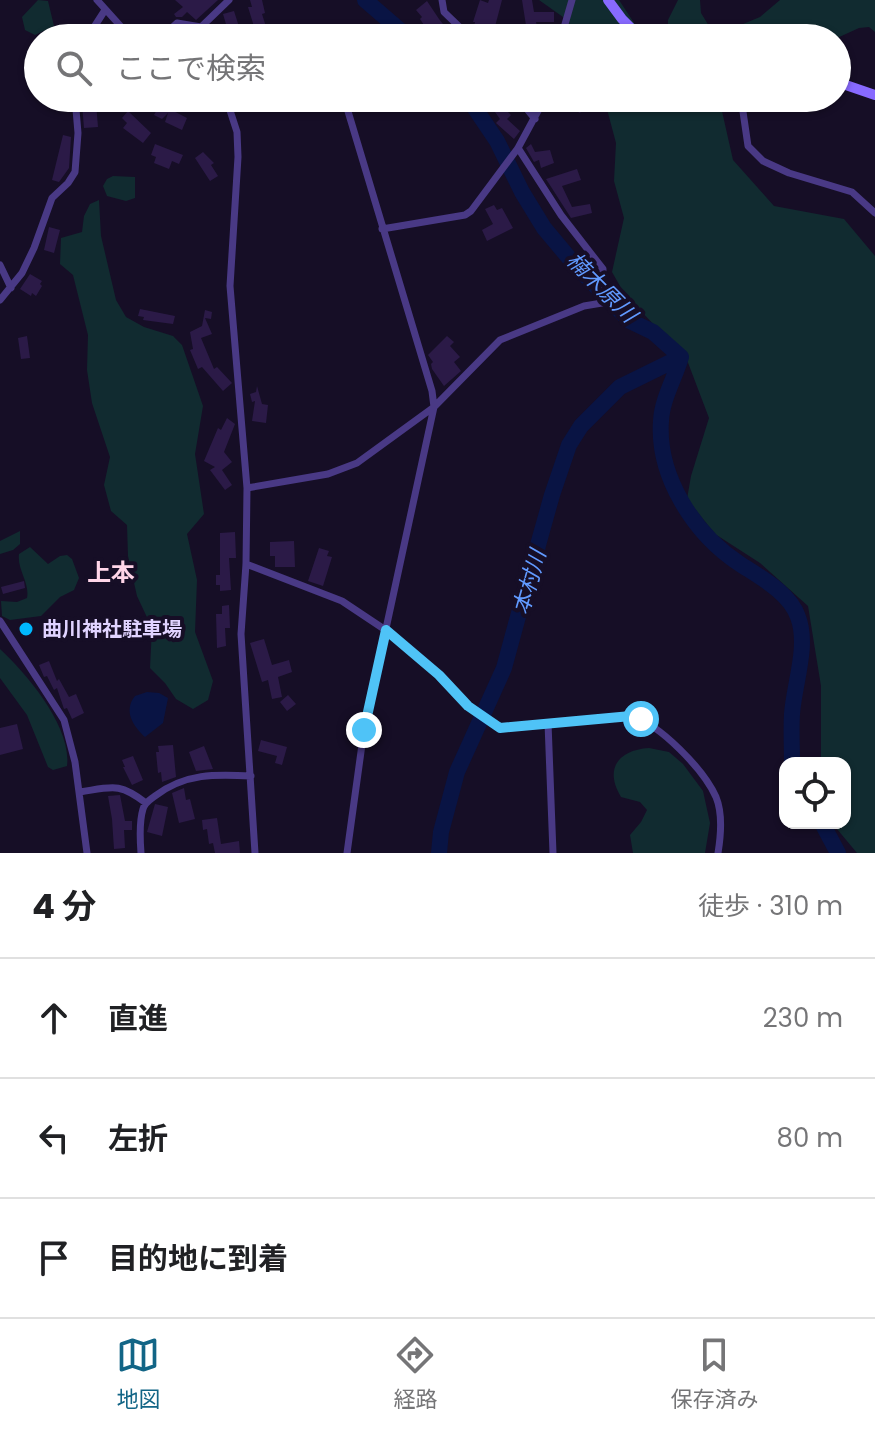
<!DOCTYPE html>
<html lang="ja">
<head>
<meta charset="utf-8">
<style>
	:root { --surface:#fff; --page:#f6f6f6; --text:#202124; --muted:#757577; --line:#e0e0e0; --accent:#126586 }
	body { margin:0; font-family:Poppins,"Noto Sans JP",sans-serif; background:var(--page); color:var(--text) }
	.controls { position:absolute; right:24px; bottom:24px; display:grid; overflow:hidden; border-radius:16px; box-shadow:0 2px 6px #0004 }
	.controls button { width:72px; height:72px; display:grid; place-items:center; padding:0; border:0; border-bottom:2px solid var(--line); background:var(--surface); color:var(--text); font:40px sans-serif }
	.stop { position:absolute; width:24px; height:24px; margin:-18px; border:6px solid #4fc3f7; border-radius:50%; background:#fff }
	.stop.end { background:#4fc3f7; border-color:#fff; box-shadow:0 2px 8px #0008 }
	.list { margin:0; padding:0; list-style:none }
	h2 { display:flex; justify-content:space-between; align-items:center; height:104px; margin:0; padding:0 32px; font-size:34px }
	h2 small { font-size:26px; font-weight:400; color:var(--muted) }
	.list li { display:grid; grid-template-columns:52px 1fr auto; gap:24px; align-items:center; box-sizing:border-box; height:120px; padding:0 32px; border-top:2px solid var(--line) }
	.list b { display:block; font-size:30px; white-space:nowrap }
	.list em { font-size:26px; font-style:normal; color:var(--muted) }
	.icon { flex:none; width:44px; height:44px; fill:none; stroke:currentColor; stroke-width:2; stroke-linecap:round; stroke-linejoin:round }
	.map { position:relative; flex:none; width:875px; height:853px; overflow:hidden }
	.search { position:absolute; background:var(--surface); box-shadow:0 2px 6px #0004; left:24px; right:24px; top:24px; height:88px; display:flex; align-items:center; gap:20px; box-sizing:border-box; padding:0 28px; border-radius:44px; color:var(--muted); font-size:30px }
	.sheet { height:464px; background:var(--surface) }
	nav { display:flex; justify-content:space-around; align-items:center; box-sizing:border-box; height:112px; border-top:2px solid var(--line); background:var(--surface); font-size:22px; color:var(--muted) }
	nav a { display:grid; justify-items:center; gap:4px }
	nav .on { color:var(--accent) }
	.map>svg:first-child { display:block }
	.green { fill:#112b30 }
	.water { fill:#091444 }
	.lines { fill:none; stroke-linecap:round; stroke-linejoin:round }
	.river { stroke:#091444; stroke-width:16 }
	.building { fill:#2b1a47 }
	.street { stroke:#493985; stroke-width:7 }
	.secondary { stroke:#886aff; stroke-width:10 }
	.route { stroke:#4fc3f7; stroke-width:10 }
	.poi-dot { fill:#00b8fe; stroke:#160e26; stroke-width:3 }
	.labels { text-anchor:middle; stroke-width:8; stroke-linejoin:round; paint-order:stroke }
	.poi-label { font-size:20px; font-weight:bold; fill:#e0d3ff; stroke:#160e26; text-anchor:start }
	.water-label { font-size:22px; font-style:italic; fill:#619aff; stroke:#160e26 }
	.quarter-label { font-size:24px; font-weight:bold; fill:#ffd5e8; stroke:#160e26 }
</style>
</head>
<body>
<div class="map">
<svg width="875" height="853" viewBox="0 0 875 853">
	<rect width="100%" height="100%" fill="#160e26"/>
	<path class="green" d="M38,0L48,1L54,26L35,35L25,30L22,17Z
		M539,0H619L644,38H583L563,17Z
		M678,0H700L701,13L709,26L731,29L760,17L780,0H875V32L869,27L859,28L837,38H668V20Z
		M604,98H719L733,160L774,206L844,219L875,256V853H857L832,823H845V763H821V686L808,606L760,563L715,534L687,499L691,476L709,418L687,360L624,293L612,272L624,218L614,181L616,143Z
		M113,176L135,177V198L126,201L107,196L103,186L107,179Z
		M99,200L101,236L116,300L126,317L144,327L173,336L182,345L203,406L195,454L204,514L187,534L197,580L195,632L213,681L208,700L193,709L176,699L165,683L150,668L152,628L137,596L128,556L127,525L111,511L104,485L110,457L92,403L87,370L88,335L73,275L60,264L61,238L82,232L84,216L90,204Z
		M20,531V544L13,550L0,554V541Z
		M30,547L48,564L60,556L67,555L72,559L79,578L74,590L60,597L41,616L10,620L2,616L1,601L17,602L27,598C30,582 17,570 19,554Z
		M0,649C27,674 72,727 67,766L53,770L48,767L27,715L0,678Z
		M649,748L669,752L683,764L703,791L710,823L705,853H633L630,835L641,822L647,810L640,802L621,797C604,769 618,750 649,748Z"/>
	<path class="water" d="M147,692L159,693L168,698L163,723L145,737C133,726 123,711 135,696Z"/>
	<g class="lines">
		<path class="river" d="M365,0L409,38
			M468,98L497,141L522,192L544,228L575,265L630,321L653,332L681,357
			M681,357C675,378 662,399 661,421C657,476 694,534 740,564C760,577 790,593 798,617C809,646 794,684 792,714C791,730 792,747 792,763
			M822,823L838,853
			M439,853L441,832L457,772L504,668L522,602L534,569L538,545L552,495L569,445L581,426L620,387L681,357"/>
	</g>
	<path class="building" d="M175,0H218L196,20L187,12L182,17H176L174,14L183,7Z
		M250,0H262L265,13L262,14L267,30L256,33L248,7H252Z
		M480,0L488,3L489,0H502L492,38L477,37L473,31L475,22H473Z
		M522,0H532L534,12H554V22H536L540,38H528Z
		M427,1L439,19L454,38H431L427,32L428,31L420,19L422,17L416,10Z
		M234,11L241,33L247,34V38H209L211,28L228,31L223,14Z
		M485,98H497L500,102L504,98H512L513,102L505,109L511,115L507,119L520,131L514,139L496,123L500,119Z
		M588,99L592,108L579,113L575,104Z
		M96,103L98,127L84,128L82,104Z
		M160,104L187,118L182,130L165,122L168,113L162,119L154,115Z
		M128,111L151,133L143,143L123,128L127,123L122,118Z
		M63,135L71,137L69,168L59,182L52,180Z
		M155,144L183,155L179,164L172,161L169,169L154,163L156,157L151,155Z
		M531,144L535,152L550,150L554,163L541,168L539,160L534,162L526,148Z
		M203,152L214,163L211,165L218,176L210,181L195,158Z
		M577,169L581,180L562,186L572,207L590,204L592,213L571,218L546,179Z
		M494,205L497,210L502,208L513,228L487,241L482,230L493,224L485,209Z
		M49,227L60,230L54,253L44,250Z
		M30,274L42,281L40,284L42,286L36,296L32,293L31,296L20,289Z
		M140,309L175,316L173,324L143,320L144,317L138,316Z
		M205,310L212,312L211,319L205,318L212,334L201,338L214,369L217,367L232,383L223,391L202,367L198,369L190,350L193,349L190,332L202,326Z
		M27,336L30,358L21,359L18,338Z
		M447,336L454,342L450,346L460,357L454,362L461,371L444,386L432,369L431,364L433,362L428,355Z
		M257,386L262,404L268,405L266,423L252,421L255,401L252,402L250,394L256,392Z
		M227,418L235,424L224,452L232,462L222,470L232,485L225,490L210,470L215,467L204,461L218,428L221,430Z
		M235,532L236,558H229L231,590L220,591V585H216V575H220V533Z
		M294,541L295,567H275V556H270V542Z
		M319,548L329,551L327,556L332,557L323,586L308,581Z
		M24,581L25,588L3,594L1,587Z
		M229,605L230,628H225L226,646L217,648L216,614H222V606Z
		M264,639L272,665L289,660L292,672L278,677L282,697L272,699L268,680L262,682L250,643Z
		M49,661L57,681L59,679L69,697L76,694L84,713L72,719L67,708L64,709L57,688L54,690L47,676L44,677L39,665Z
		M288,695L296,704L287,711L280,702Z
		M17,724L23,749L0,755V728Z
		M261,740L287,747L282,765L275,763L277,756L258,751Z
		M173,745L176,777L162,782L161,772L158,773L156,752H159L158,746Z
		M204,746L213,769L196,771L189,752Z
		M133,756L143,780L132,785L123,767H125L122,760Z
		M184,788L186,800L190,799L195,819L179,823L172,793Z
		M120,795L125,821H132V830H124L125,848L114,849L112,819L108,796Z
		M155,804L168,807L162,836L147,832Z
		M217,818L221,844L239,841L240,853H215L213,843L209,844L207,829L203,830L202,820Z"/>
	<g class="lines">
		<path class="street" d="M97,0L125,31L135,38
			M442,0L444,12L471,38
			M87,38L105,10
			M161,38L177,23L201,27L229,0
			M561,38L572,0
			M226,98L237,132L238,157L230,286L247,488L246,564L241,634L255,853
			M344,98L432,391L434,407L364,730L347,853
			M518,98L535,119
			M741,98L748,146L763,161L789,173L852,192L875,213
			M382,229L465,215L471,211L518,148L545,98
			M0,265L11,288
			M0,300L22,273L34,248L52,198L68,183L75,172L78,133L75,98
			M247,488L328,474L357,463L434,407L500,340L584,306L602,303L603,269L561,215L518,148
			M246,564L342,601L390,633L439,675L468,706L500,728L631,716C660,724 704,770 716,797C723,814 721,835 718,853
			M0,621L64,720L75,762L87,853
			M548,723L553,853
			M80,792C112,787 119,782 146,803
			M141,853C140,840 139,822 143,809C145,802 150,800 155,796C185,773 216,774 251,776"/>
		<path class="secondary" d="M608,0L622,19L641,38
			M837,82L875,95"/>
	</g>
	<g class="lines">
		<path class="route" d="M364,730L386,630L439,675L468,706L500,728L631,716L641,719"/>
	</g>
	<circle class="poi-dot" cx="26" cy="629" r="8"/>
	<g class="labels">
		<g class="poi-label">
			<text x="42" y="636">曲川神社駐車場</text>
		</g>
		<g class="water-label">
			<text transform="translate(602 287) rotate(45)" y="8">楠木原川</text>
			<text transform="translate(529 582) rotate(-74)" y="8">本村川</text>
		</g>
		<g class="quarter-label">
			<text x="111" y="581">上本</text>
		</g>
	</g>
</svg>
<div class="controls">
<button><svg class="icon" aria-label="locate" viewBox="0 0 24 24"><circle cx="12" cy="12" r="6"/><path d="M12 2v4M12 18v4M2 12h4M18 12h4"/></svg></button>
</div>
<div class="stop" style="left:641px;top:719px"></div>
<div class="stop end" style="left:364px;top:730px"></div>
<div class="search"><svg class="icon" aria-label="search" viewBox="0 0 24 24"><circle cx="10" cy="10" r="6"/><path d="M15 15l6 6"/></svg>ここで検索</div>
</div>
<section class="sheet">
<h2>4 分<small>徒歩 · 310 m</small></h2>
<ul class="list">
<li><svg class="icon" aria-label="ahead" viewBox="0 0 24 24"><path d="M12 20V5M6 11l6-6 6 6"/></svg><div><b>直進</b></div><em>230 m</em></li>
<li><svg class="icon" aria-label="left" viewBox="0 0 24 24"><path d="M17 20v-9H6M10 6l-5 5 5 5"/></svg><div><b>左折</b></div><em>80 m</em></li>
<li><svg class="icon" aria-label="arrive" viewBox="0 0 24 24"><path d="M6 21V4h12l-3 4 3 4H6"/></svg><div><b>目的地に到着</b></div></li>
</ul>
</section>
<nav>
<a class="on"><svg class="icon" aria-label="map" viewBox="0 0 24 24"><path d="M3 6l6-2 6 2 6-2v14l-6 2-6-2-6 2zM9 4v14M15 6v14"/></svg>地図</a>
<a><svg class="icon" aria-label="directions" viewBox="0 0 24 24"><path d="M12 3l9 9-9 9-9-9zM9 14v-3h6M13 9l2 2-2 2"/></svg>経路</a>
<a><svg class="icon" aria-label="saved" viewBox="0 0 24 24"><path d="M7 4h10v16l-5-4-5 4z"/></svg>保存済み</a>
</nav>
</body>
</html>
